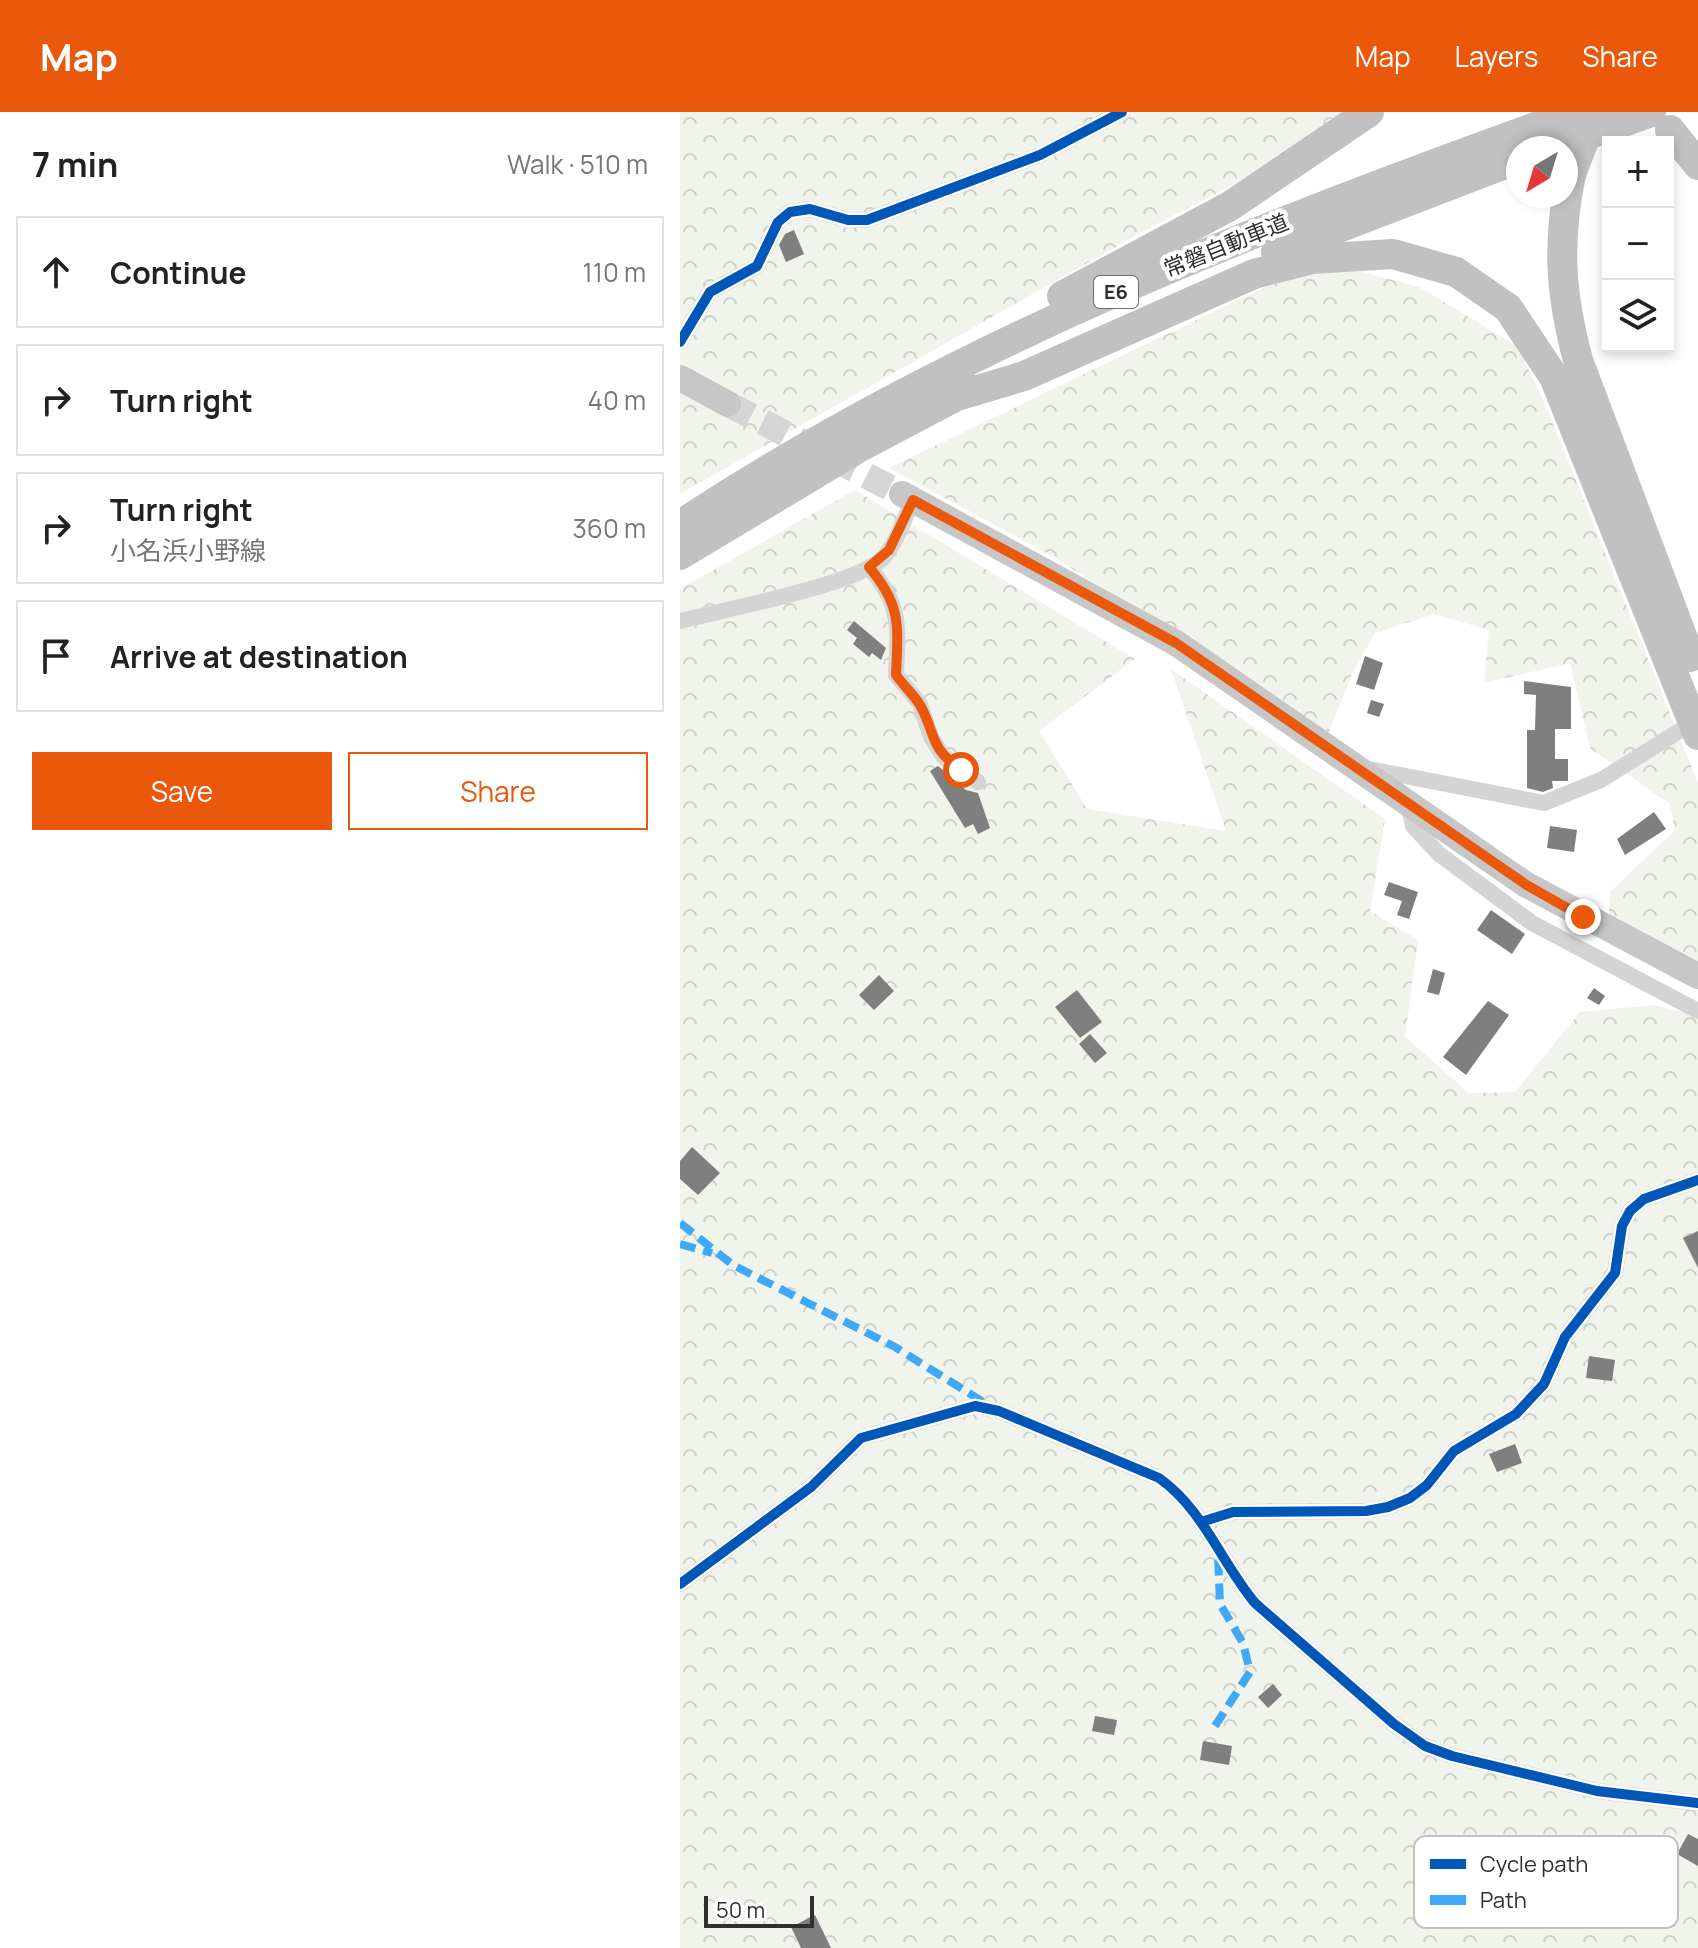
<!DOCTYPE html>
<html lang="en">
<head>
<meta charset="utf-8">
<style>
	:root { --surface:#fff; --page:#f6f6f6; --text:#222; --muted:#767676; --line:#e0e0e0; --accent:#ea580c }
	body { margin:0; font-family:Manrope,"Noto Sans JP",sans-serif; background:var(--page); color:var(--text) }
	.controls { position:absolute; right:24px; top:24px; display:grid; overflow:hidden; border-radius:0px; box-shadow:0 4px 12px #0003 }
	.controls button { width:72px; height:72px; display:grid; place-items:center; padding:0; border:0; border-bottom:2px solid var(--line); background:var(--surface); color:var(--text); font:40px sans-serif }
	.compass { position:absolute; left:826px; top:24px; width:72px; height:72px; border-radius:50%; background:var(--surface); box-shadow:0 4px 12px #0003; rotate:218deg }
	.scale { position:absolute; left:24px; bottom:20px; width:110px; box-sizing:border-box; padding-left:8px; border:4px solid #2f2f2f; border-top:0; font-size:22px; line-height:28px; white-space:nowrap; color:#2f2f2f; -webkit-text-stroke:6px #fff; paint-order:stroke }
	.stop { position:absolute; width:24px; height:24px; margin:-18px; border:6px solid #ea580c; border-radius:50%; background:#fff }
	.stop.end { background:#ea580c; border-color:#fff; box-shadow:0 2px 8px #0008 }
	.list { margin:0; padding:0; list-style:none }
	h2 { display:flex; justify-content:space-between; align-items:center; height:104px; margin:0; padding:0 32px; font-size:34px }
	h2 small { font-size:26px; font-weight:400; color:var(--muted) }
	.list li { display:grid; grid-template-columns:52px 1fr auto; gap:24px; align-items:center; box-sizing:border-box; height:112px; margin:0 16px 16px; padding:0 16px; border:2px solid var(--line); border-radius:0px }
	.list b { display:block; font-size:30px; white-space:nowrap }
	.list p { margin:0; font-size:26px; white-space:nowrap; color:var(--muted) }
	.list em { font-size:26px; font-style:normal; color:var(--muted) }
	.actions { display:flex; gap:16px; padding:24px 32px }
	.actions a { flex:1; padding:18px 0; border:2px solid var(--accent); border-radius:0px; text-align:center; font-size:28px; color:var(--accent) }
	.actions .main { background:var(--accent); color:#fff }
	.icon { flex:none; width:44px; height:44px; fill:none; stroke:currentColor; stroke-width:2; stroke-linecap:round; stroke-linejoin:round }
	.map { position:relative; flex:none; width:1018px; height:1836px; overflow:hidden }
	header { display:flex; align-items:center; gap:48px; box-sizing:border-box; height:112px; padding:0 40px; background:var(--accent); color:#fff }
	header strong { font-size:38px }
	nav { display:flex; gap:44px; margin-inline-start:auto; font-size:28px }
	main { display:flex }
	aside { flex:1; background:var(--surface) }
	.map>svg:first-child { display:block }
	.forest { fill:url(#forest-crowns) }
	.building { fill:#7f7f7f }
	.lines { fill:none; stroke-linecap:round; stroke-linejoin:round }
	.primary-tunnel { stroke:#d5d5d5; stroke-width:26; stroke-dasharray:26 13; stroke-linecap:butt }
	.minor { stroke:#d4d4d4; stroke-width:16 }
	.primary { stroke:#c7c7c7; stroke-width:26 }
	.motorway { stroke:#c1c1c1; stroke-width:30 }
	.motorway-bridge { stroke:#c1c1c1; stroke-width:30 }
	.quiet { stroke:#3fa9f5; stroke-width:8; stroke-dasharray:16 8; stroke-linecap:butt }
	.cycleway-casing { stroke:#fff; stroke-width:15 }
	.cycleway { stroke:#0057b8; stroke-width:10 }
	.route { stroke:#ea580c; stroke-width:10 }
	.labels { text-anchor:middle; stroke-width:8; stroke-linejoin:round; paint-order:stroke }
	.shield { fill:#fff; stroke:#6d6d6d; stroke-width:2 }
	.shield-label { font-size:20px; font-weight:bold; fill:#2f2f2f }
	.street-label { font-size:22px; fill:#2f2f2f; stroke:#fff }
	.key { fill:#fff; stroke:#c1c1c1; stroke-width:2 }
	.key-label { font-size:22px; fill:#2f2f2f }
</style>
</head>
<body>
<header>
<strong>Map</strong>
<nav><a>Map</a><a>Layers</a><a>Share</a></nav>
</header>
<main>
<aside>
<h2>7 min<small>Walk · 510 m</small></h2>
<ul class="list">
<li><svg class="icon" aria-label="ahead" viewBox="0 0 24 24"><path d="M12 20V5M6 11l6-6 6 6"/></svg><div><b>Continue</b></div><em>110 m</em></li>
<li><svg class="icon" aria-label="right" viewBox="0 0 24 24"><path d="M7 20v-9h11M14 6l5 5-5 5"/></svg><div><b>Turn right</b></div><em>40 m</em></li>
<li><svg class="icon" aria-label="right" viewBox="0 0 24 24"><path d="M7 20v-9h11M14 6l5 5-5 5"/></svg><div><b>Turn right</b><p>小名浜小野線</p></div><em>360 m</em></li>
<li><svg class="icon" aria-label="arrive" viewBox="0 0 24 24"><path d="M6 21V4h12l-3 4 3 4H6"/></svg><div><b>Arrive at destination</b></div></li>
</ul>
<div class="actions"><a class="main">Save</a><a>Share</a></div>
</aside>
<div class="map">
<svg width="1018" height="1836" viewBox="0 0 1018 1836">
	<defs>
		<pattern id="forest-crowns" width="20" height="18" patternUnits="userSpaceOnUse" patternTransform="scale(2)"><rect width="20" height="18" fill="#f0f4ec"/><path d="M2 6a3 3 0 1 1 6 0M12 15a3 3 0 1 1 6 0" fill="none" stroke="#ced2cb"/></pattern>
	</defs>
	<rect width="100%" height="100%" fill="#fff"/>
	<path class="forest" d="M0,0H669L554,72L462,120L0,382Z
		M652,152L739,175L838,235L865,292L1018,671V849L929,802L930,780L995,718L990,692L910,636L890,551L804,571L809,518L754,502L695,521L671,564L648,623L374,445L209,356L589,173Z
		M175,378L455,547L359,619L407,697L546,719L491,557L705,707L690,799L738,828L725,925L789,981L835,980L900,900L974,893L1018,904V1836H0V477Z"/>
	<path class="building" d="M114,118L124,142L106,150L99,133L105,122Z
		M174,509L206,536L201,548L192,541L189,545L173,532L177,526L167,518Z
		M685,544L703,551L694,578L676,572Z
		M844,569L891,575V617H875V647H888V669H872L873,676L863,680L847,676V618H855L856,583L844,582Z
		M691,588L704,592L699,605L687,601Z
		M258,654L286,678L298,681L310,716L298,722L293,712L285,716L250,659Z
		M974,700L986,717L945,743L937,727Z
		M870,714L897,718L894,740L867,736Z
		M709,770L738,780L729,807L717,803L722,789L704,783Z
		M811,798L845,822L832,842L797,818Z
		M753,857L765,861L759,883L747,880Z
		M199,863L214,879L194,898L179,883Z
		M914,876L925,884L919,893L907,886Z
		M397,878L422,910L400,926L375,895Z
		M808,889L829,903L786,963L763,945Z
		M410,922L427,941L415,951L399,932Z
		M12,1035L40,1061L18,1083L0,1067V1049Z
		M1018,1119V1156L1003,1126Z
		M909,1244L935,1248L932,1269L906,1266Z
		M835,1332L842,1351L817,1360L809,1342Z
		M593,1572L602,1583L588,1596L578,1585Z
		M415,1604L437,1608L434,1623L412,1619Z
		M523,1629L552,1634L549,1653L520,1648Z
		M1008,1722L1018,1727V1754L997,1742Z
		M135,1803L151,1836H121L111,1815Z"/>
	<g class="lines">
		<path class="primary-tunnel" d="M48,292L222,382"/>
		<path class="minor" d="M0,230L30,180L77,154L98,110L110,100L130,97L168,108H187L360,43L442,0
			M189,455C222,494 218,514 216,563L240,592L251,625L263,644L298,670
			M0,509C42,498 173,473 201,448C216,434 224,406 233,388
			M684,656L864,691L921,668L1004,616
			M728,691L733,714L759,742L852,811L1018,899
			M521,1410L553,1400L686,1399L708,1395L730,1386L747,1373L774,1339L836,1302L864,1272L885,1225L935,1161L942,1114L950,1099L964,1087L1018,1068
			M0,1472L131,1375L181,1326L295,1294L319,1299L479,1366C523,1397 541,1450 575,1491L714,1612L745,1634L772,1644L917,1679L1018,1691"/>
		<path class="primary" d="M0,266L48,292
			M222,382L496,531L845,772L1018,864"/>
		<path class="motorway" d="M990,18L1018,53
			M870,36L971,0
			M891,62C877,131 880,181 898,248L1010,545
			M596,140L838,47
			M382,184L550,94L689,0
			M274,285L344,264L574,162L632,147L713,142L776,160L828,196L874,265L1018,623
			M0,413C275,231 588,111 897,0
			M0,443L180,335L290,277"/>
		<path class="motorway-bridge" d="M891,62L915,0"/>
		<path class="quiet" d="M0,1111L53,1153L215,1235L308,1293
			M0,1132L32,1141
			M535,1614L570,1560L563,1531L540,1492L538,1442"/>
		<g class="cycleway-casing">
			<path id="cycleway" d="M0,230L30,180L77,154L98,110L110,100L130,97L168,108H187L360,43L442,0
				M521,1410L553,1400L686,1399L708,1395L730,1386L747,1373L774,1339L836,1302L864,1272L885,1225L935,1161L942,1114L950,1099L964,1087L1018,1068
				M0,1472L131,1375L181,1326L295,1294L319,1299L479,1366C523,1397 541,1450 575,1491L714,1612L745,1634L772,1644L917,1679L1018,1691"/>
		</g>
		<use href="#cycleway" class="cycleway"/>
	</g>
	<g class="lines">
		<path class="route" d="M281,658C248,634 257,624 240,593C234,583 223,573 216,563C218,514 222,494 189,455L209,438L233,388L496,531L845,772L903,805"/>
	</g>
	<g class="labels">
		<rect class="shield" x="414" y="164" width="44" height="32" rx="6"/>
		<g class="shield-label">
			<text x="436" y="187">E6</text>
		</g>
		<g class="street-label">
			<text transform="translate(546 133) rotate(-22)" y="8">常磐自動車道</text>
		</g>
	</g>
	<rect x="734" y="1724" width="264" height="92" rx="12" class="key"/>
	<rect x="750" y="1747" width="36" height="10" fill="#0057b8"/>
	<rect x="750" y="1783" width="36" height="10" fill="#3fa9f5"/>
	<g class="key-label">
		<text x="800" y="1760">Cycle path</text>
		<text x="800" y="1796">Path</text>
	</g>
</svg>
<div class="controls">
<button>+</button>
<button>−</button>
<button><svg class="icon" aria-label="layers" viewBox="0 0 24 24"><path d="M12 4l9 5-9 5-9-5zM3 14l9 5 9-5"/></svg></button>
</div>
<svg class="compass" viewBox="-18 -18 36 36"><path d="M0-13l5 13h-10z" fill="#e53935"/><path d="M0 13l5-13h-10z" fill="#767676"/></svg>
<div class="scale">50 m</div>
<div class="stop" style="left:281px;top:658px"></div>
<div class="stop end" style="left:903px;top:805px"></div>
</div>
</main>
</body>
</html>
